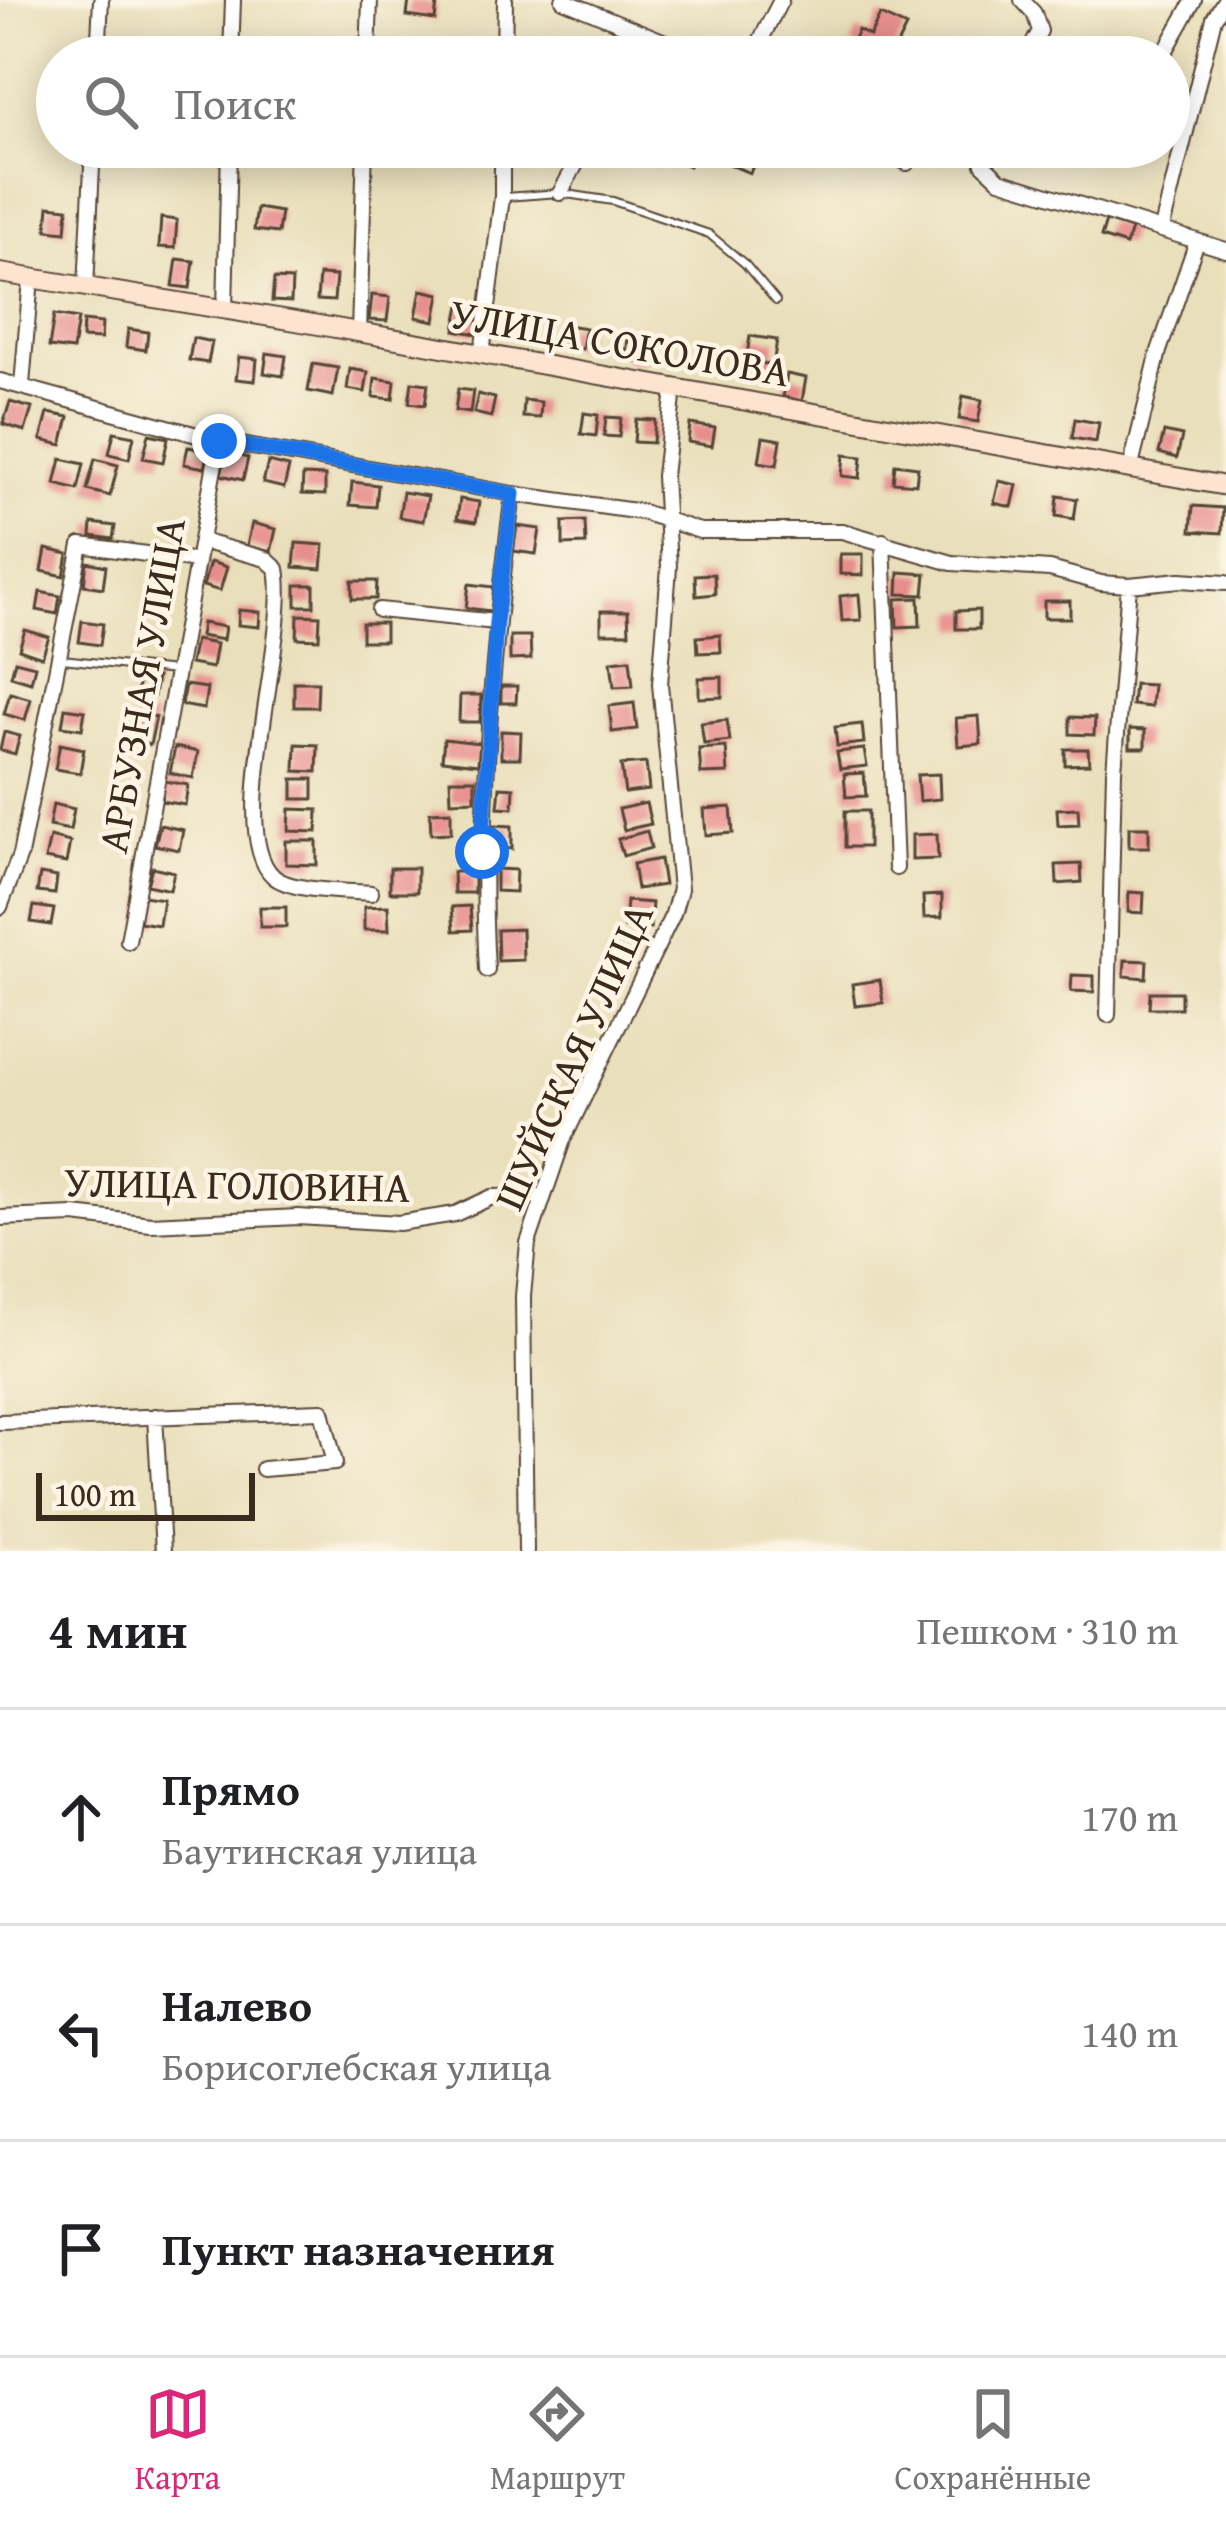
<!DOCTYPE html>
<html lang="ru">
<head>
<meta charset="utf-8">
<style>
	:root { --surface:#fff; --page:#f6f6f6; --text:#202124; --muted:#757577; --line:#e0e0e0; --accent:#db2777 }
	body { margin:0; font-family:"Gentium Book Plus",serif; background:var(--page); color:var(--text) }
	.scale { position:absolute; left:36px; bottom:30px; width:219px; box-sizing:border-box; padding-left:12px; border:6px solid #3b2a1e; border-top:0; font-size:33px; line-height:42px; white-space:nowrap; color:#3b2a1e; -webkit-text-stroke:9px #fcf5e5; paint-order:stroke }
	.stop { position:absolute; width:36px; height:36px; margin:-27px; border:9px solid #1a73e8; border-radius:50%; background:#fff }
	.stop.end { background:#1a73e8; border-color:#fff; box-shadow:0 3px 12px #0008 }
	.list { margin:0; padding:0; list-style:none }
	h2 { display:flex; justify-content:space-between; align-items:center; height:156px; margin:0; padding:0 48px; font-size:51px }
	h2 small { font-size:39px; font-weight:400; color:var(--muted) }
	.list li { display:grid; grid-template-columns:78px 1fr auto; gap:36px; align-items:center; box-sizing:border-box; height:216px; padding:0 48px; border-top:3px solid var(--line) }
	.list b { display:block; font-size:45px; white-space:nowrap }
	.list p { margin:0; font-size:39px; white-space:nowrap; color:var(--muted) }
	.list em { font-size:39px; font-style:normal; color:var(--muted) }
	.icon { flex:none; width:66px; height:66px; fill:none; stroke:currentColor; stroke-width:2; stroke-linecap:round; stroke-linejoin:round }
	.map { position:relative; flex:none; width:1226px; height:1551px; overflow:hidden }
	.search { position:absolute; background:var(--surface); box-shadow:0 6px 30px #0003; left:36px; right:36px; top:36px; height:132px; display:flex; align-items:center; gap:30px; box-sizing:border-box; padding:0 42px; border-radius:66px; color:var(--muted); font-size:45px }
	.sheet { height:804px; background:var(--surface) }
	nav { display:flex; justify-content:space-around; align-items:center; box-sizing:border-box; height:168px; border-top:3px solid var(--line); background:var(--surface); font-size:33px; color:var(--muted) }
	nav a { display:grid; justify-items:center; gap:6px }
	nav .on { color:var(--accent) }
	.map>svg:first-child { display:block }
	.building { fill:#e78d8d }
	.lines { fill:none; stroke-linecap:round; stroke-linejoin:round }
	.service-casing { stroke:#554536; stroke-width:10 }
	.minor-casing { stroke:#554536; stroke-width:18 }
	.secondary-casing { stroke:#554536; stroke-width:22 }
	.service { stroke:#fff; stroke-width:6 }
	.minor { stroke:#fff; stroke-width:14 }
	.secondary { stroke:#fde4d0; stroke-width:18 }
	.route { stroke:#1a73e8; stroke-width:15 }
	.labels { text-anchor:middle; stroke-width:9; stroke-linejoin:round; paint-order:stroke }
	.street-label { font-size:42px; fill:#3b2a1e; stroke:#fcf5e5 }
</style>
</head>
<body>
<div class="map">
<svg width="1226" height="1551" viewBox="0 0 1226 1551">
	<rect width="100%" height="100%" fill="#fcf5e5"/>
	<filter id="ink" filterUnits="userSpaceOnUse"><feTurbulence type="fractalNoise" baseFrequency=".00833" numOctaves="2"/><feDisplacementMap in="SourceGraphic" scale="24" xChannelSelector="R" yChannelSelector="G"/><feConvolveMatrix kernelMatrix="1 2 1 2 8 2 1 2 1" color-interpolation-filters="sRGB"/></filter>
	<filter id="wash" filterUnits="userSpaceOnUse"><feTurbulence type="fractalNoise" baseFrequency=".004" numOctaves="4" result="noise"/><feDisplacementMap in="SourceGraphic" scale="48" xChannelSelector="R" yChannelSelector="G"/><feGaussianBlur stdDeviation="2.7" result="paint"/><feColorMatrix in="noise" values="0 0 0 0 0 0 0 0 0 0 0 0 0 0 0 0 0 1.4 0 .05"/><feComposite in="paint" operator="in"/></filter>
	<g filter="url(#wash)">
		<rect width="100%" height="100%" fill="#e9dfbb"/>
		<g id="blocks">
			<path class="building" d="M409,0L437,4L435,20L407,16Z
				M880,15L906,27L891,57H876L851,45L858,30L870,36Z
				M666,147H697L689,166L663,154Z
				M729,147L759,151L750,173L723,162Z
				M49,206L68,208L66,232L47,230Z
				M257,208L281,212L278,233L254,230Z
				M161,218L177,220L175,248L159,247Z
				M1106,221L1131,229L1126,245L1101,237Z
				M177,259L194,261L190,288L173,286Z
				M319,275L336,276L334,301L317,300Z
				M274,279L292,280L291,302L272,301Z
				M421,290L440,294L435,321L416,317Z
				M372,295L390,297L387,321L369,320Z
				M460,305L481,309L476,334L455,330Z
				M54,315L78,319L73,350L49,347Z
				M83,321L102,323L101,339L82,338Z
				M567,325L586,328L582,349L563,345Z
				M128,329L148,332L146,350L126,347Z
				M750,336L777,340L773,365L746,361Z
				M193,338L212,342L208,363L189,360Z
				M628,339L648,342L644,363L625,360Z
				M267,353L286,356L283,376L264,373Z
				M239,357L257,359L255,381L236,379Z
				M313,364L338,368L333,396L308,391Z
				M350,369L368,372L365,392L347,389Z
				M787,374L806,378L802,401L783,397Z
				M375,378L395,381L393,399L373,397Z
				M412,382L428,384L425,405L409,403Z
				M458,389L473,391L470,413L455,411Z
				M478,394L495,398L491,417L474,413Z
				M963,396L982,400L978,422L959,419Z
				M524,400L541,402L540,418L523,417Z
				M10,402L32,408L25,431L3,424Z
				M48,413L69,417L62,445L41,440Z
				M584,413L598,415L596,436L581,434Z
				M606,417L621,418L619,437L604,436Z
				M636,419L655,420L653,443L634,442Z
				M1075,419L1099,423L1096,442L1072,438Z
				M690,424L715,428L712,446L688,442Z
				M114,432L134,436L129,459L109,454Z
				M1164,432L1182,436L1177,458L1159,453Z
				M149,434L168,438L163,462L143,458Z
				M763,437L781,440L777,465L759,462Z
				M188,447L209,451L205,468L184,464Z
				M226,453L248,458L243,480L221,475Z
				M844,455L862,457L860,478L842,476Z
				M61,459L84,464L78,490L55,484Z
				M95,459L118,465L110,496L87,490Z
				M268,462L289,467L284,488L263,483Z
				M895,464L918,467L916,484L893,482Z
				M303,475L325,476V495L302,494Z
				M999,481L1017,485L1012,507L994,503Z
				M352,482L378,485L376,507L350,505Z
				M403,492L428,496L423,521L399,517Z
				M1058,496L1077,499L1074,519L1056,516Z
				M460,499L479,502L476,522L457,519Z
				M1193,506L1223,508L1222,533L1191,531Z
				M585,521L586,544L563,545V522Z
				M92,523L115,526L113,539L91,536Z
				M252,523L276,529L271,552L247,546Z
				M517,526L540,529L536,554L513,551Z
				M296,543L324,545L322,569L294,567Z
				M46,549L68,554L64,576L42,571Z
				M840,554H863V575L840,574Z
				M87,562L106,566L103,588L84,585Z
				M210,562L227,567L220,591L203,586Z
				M899,572L926,574L924,595L898,594Z
				M714,574L715,594L696,596L695,575Z
				M352,581H377L376,599H352Z
				M469,584L494,587L491,611L466,608Z
				M296,585H314V606H296Z
				M40,592L60,596L57,614L37,610Z
				M859,594L861,620L842,621L840,596Z
				M919,598L920,626L897,627L896,599Z
				M1044,601H1070V618H1044Z
				M239,610L260,612L259,627L238,625Z
				M979,610V629H956V611Z
				M601,611H628L629,633H601Z
				M298,615L320,616L319,639L297,638Z
				M82,621L103,624L100,645L79,642Z
				M202,623L225,627L223,640L200,636Z
				M362,623H385V641H362Z
				M25,630L49,637L42,657L19,649Z
				M720,635L721,652L698,653L697,637Z
				M510,636H530L531,659L510,660Z
				M195,640L216,644L212,668L190,664Z
				M630,659L633,686L614,687L611,661Z
				M15,661L35,666L31,682L11,676Z
				M139,675L157,677L154,696L137,694Z
				M722,677V697L699,698V678Z
				M294,682H318L317,707H294Z
				M1134,684L1153,685L1151,707L1132,705Z
				M185,685L207,688L204,709L181,705Z
				M501,686H517L516,703H501Z
				M10,693L31,699L25,720L4,714Z
				M460,695H481L480,722H459Z
				M634,703L637,729L612,732L609,706Z
				M65,708L85,711L82,729L62,726Z
				M136,713L156,717L150,745L130,741Z
				M979,716L981,744L958,746L956,718Z
				M1070,717L1095,718L1094,735L1070,734Z
				M727,720L730,741L704,744L701,723Z
				M862,724L864,743L837,746L835,727Z
				M1130,729L1145,730V748H1130Z
				M501,731L521,732L520,758H501Z
				M4,732L20,736L15,754L0,750Z
				M444,739L480,743L478,764L442,760Z
				M60,744L84,749L80,773L55,769Z
				M296,744L318,745L317,772L295,771Z
				M175,747L198,752L193,778L170,773Z
				M726,747L728,773L701,774L699,749Z
				M864,749L867,766L840,769L837,752Z
				M1065,749H1088L1089,764L1065,765Z
				M646,763L649,790L625,793L621,765Z
				M864,773L866,796L846,797L844,774Z
				M939,774L940,799L919,801L917,775Z
				M293,779H313V799H293Z
				M450,779H475V800L451,801Z
				M164,781L188,785L185,805L161,801Z
				M500,787L514,788L513,808L498,807Z
				M646,803L651,824L624,830L619,809Z
				M53,804L74,809L70,830L49,826Z
				M731,807L733,833L706,835L704,809Z
				M1078,808L1079,824L1058,825L1057,809Z
				M290,809L318,810L317,832L289,831Z
				M451,811V833L431,834L430,812Z
				M845,811H868V847H845Z
				M160,825L183,830L179,850L155,845Z
				M495,825L512,826V849L494,848Z
				M1129,827H1149V847H1129Z
				M647,831L651,848L623,856L618,839Z
				M937,834L938,859L912,860V835Z
				M50,837L70,842L66,863L45,859Z
				M286,841H317V865L286,864Z
				M660,859L664,885L637,889L633,864Z
				M1081,864L1082,882L1057,884L1056,865Z
				M152,867L174,872L170,890L147,885Z
				M390,868H417V892H390Z
				M496,869L516,870L515,892L496,891Z
				M453,872H474V893H454Z
				M40,874L57,877L55,894L37,892Z
				M1129,892L1144,893L1143,913L1128,912Z
				M942,895V917L924,918L923,896Z
				M143,896L163,899L159,925L139,922Z
				M626,901L652,903L650,929L624,927Z
				M34,906L54,909L51,925L31,922Z
				M388,906L389,930H364V907Z
				M470,906L472,930L454,931L452,907Z
				M260,907H286V927H260Z
				M522,929L523,960L498,961L497,930Z
				M1125,960L1147,961L1146,978L1124,976Z
				M1072,975L1094,976V992L1071,991Z
				M880,980L883,1003L855,1006L852,984Z
				M1150,992H1181V1008H1149Z"/>
		</g>
	</g>
	<g filter="url(#ink)">
		<use href="#blocks" fill-opacity="0" stroke="#554536" stroke-width="3"/>
		<g class="lines">
			<g class="service-casing">
				<path id="service" d="M505,197L560,193L613,201L709,234L745,264L776,301
					M62,659L175,671"/>
			</g>
			<g class="minor-casing">
				<path id="minor" d="M563,0L687,51L692,57
					M1022,0L1034,13L1040,31L1025,57
					M98,57L101,0
					M231,57L233,0
					M368,57L370,0
					M504,57L505,0
					M752,57L781,0
					M1162,57L1194,0
					M878,147L907,163
					M980,147L983,164L1000,180L1226,250
					M560,193L581,155L596,147
					M1162,228L1214,18L1225,0
					M86,287L93,147
					M225,310L229,147
					M359,332L365,147
					M482,354L502,197V147
					M0,381L219,441L513,494L642,512L700,531H842L952,563L1050,569L1101,583L1129,585L1180,580L1226,583
					M22,385L31,278
					M1130,470L1159,351L1197,241
					M201,541L266,559L277,569C290,638 225,831 273,876C290,892 347,891 371,893
					M883,541L896,868
					M379,610L496,622
					M0,907L20,855L81,545L197,561
					M128,941L219,441
					M487,970C478,810 492,653 513,494
					M1108,1015L1114,771L1129,585
					M0,1218L74,1215L151,1224L298,1217L399,1223L455,1214L492,1197L542,1196
					M155,1416L163,1551
					M0,1422L322,1411L335,1463L263,1469
					M526,1551L523,1296L528,1243L563,1140L673,914L680,889L660,684L669,567L664,476L674,389"/>
			</g>
			<g class="secondary-casing">
				<path id="secondary" d="M0,273L296,321L1226,486"/>
			</g>
			<use href="#service" class="service"/>
			<use href="#minor" class="minor"/>
			<use href="#secondary" class="secondary"/>
		</g>
	</g>
	<g class="lines" filter="url(#ink)">
		<path class="route" d="M219,441L513,494L496,622L482,852"/>
	</g>
	<g class="labels">
		<g class="street-label">
			<text transform="translate(620 342) rotate(10)" y="15">УЛИЦА СОКОЛОВА</text>
			<text transform="translate(141 685) rotate(-80)" y="15">АРБУЗНАЯ УЛИЦА</text>
			<text transform="translate(573 1056) rotate(-66)" y="15">ШУЙСКАЯ УЛИЦА</text>
			<text transform="translate(237 1184) rotate(1)" y="15">УЛИЦА ГОЛОВИНА</text>
		</g>
	</g>
</svg>
<div class="scale">100 m</div>
<div class="stop" style="left:482px;top:852px"></div>
<div class="stop end" style="left:219px;top:441px"></div>
<div class="search"><svg class="icon" aria-label="search" viewBox="0 0 24 24"><circle cx="10" cy="10" r="6"/><path d="M15 15l6 6"/></svg>Поиск</div>
</div>
<section class="sheet">
<h2>4 мин<small>Пешком · 310 m</small></h2>
<ul class="list">
<li><svg class="icon" aria-label="ahead" viewBox="0 0 24 24"><path d="M12 20V5M6 11l6-6 6 6"/></svg><div><b>Прямо</b><p>Баутинская улица</p></div><em>170 m</em></li>
<li><svg class="icon" aria-label="left" viewBox="0 0 24 24"><path d="M17 20v-9H6M10 6l-5 5 5 5"/></svg><div><b>Налево</b><p>Борисоглебская улица</p></div><em>140 m</em></li>
<li><svg class="icon" aria-label="arrive" viewBox="0 0 24 24"><path d="M6 21V4h12l-3 4 3 4H6"/></svg><div><b>Пункт назначения</b></div></li>
</ul>
</section>
<nav>
<a class="on"><svg class="icon" aria-label="map" viewBox="0 0 24 24"><path d="M3 6l6-2 6 2 6-2v14l-6 2-6-2-6 2zM9 4v14M15 6v14"/></svg>Карта</a>
<a><svg class="icon" aria-label="directions" viewBox="0 0 24 24"><path d="M12 3l9 9-9 9-9-9zM9 14v-3h6M13 9l2 2-2 2"/></svg>Маршрут</a>
<a><svg class="icon" aria-label="saved" viewBox="0 0 24 24"><path d="M7 4h10v16l-5-4-5 4z"/></svg>Сохранённые</a>
</nav>
</body>
</html>
